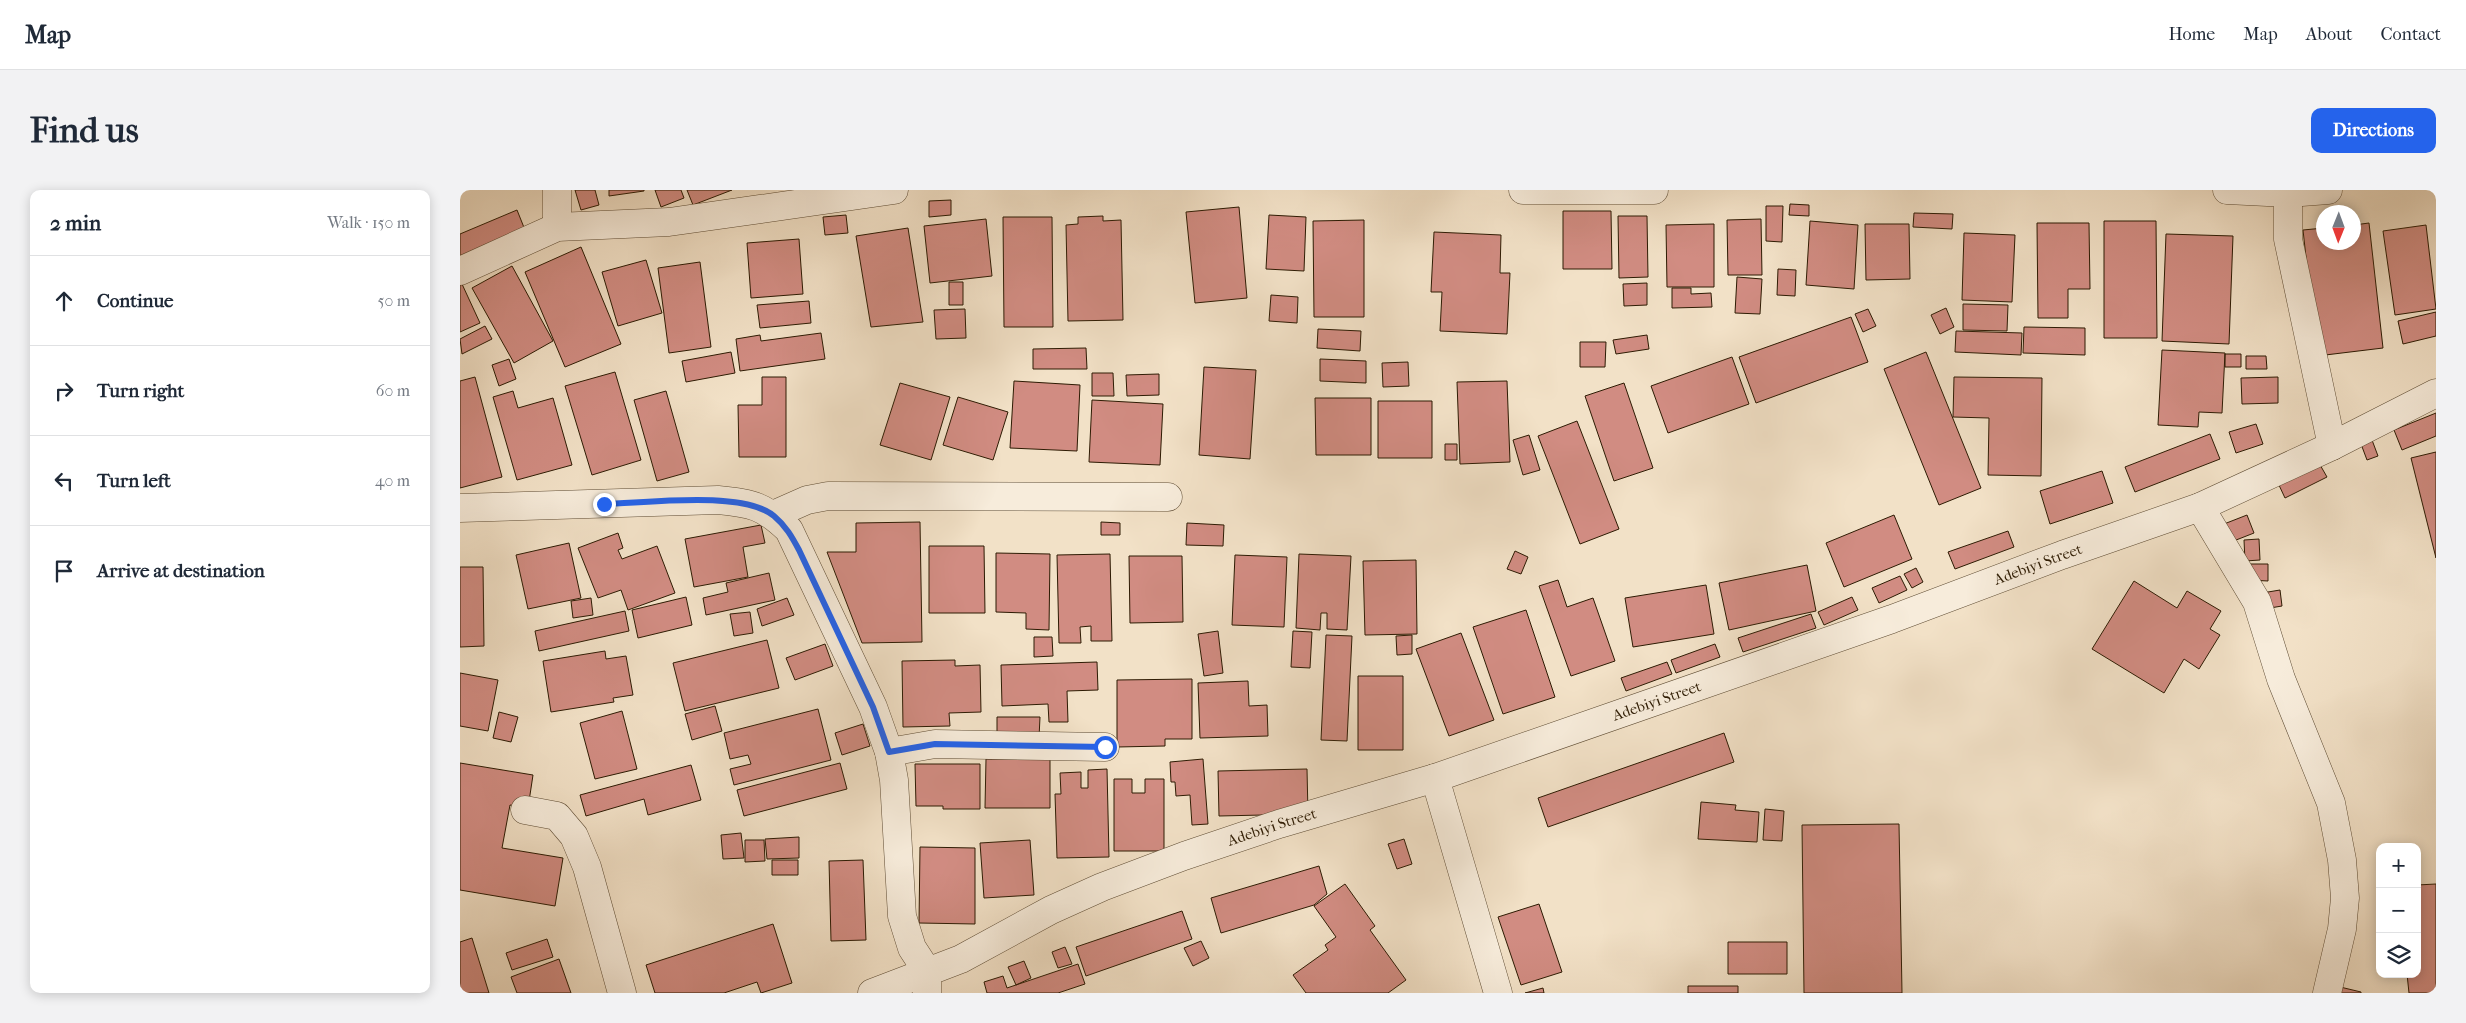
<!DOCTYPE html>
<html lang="en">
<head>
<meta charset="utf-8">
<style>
	:root { --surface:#fff; --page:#f2f2f3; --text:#1f2937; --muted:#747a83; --line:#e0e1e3; --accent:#2563eb }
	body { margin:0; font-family:"IM FELL French Canon",serif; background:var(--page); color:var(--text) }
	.controls { position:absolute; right:15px; bottom:15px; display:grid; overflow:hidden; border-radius:10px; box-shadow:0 2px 12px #0003 }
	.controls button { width:45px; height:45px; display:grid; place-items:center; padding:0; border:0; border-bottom:1px solid var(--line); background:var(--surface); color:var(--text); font:25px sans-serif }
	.compass { position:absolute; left:1856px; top:15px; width:45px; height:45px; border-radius:50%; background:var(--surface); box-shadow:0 2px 12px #0003; rotate:181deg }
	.stop { position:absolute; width:15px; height:15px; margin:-11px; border:4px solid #2563eb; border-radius:50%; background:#fff }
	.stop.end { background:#2563eb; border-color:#fff; box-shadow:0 1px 5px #0008 }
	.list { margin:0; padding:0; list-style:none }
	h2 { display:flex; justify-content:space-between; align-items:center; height:65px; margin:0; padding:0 20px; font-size:21px }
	h2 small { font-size:16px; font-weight:400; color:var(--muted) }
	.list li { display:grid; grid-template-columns:32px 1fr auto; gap:15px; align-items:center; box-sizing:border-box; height:90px; padding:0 20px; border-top:1px solid var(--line) }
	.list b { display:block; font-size:19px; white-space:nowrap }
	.list em { font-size:16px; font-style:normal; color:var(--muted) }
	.icon { flex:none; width:28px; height:28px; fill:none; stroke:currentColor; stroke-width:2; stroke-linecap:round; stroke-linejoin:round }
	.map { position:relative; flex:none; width:1976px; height:803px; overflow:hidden; border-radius:10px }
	header { display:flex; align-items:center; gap:30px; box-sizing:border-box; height:70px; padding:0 25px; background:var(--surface); border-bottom:1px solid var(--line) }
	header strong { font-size:24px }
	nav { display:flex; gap:28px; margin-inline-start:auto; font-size:18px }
	.intro { display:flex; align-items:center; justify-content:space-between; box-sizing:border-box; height:120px; padding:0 30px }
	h1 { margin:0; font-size:35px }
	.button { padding:12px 22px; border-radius:10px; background:var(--accent); color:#fff; font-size:18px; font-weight:700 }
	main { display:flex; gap:30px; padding:0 30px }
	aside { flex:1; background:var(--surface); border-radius:10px; box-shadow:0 2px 12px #0003 }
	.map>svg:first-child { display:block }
	.building { fill:#d18c82; stroke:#2d1b03 }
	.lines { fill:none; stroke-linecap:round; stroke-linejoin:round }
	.minor-casing { stroke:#5e4c34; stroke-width:29 }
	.minor { stroke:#f7ecdb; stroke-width:28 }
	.route { stroke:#2563eb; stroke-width:6 }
	.labels { text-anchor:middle; stroke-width:5; stroke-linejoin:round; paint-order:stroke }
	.street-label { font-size:15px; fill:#2d1b03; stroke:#f7ecdb }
</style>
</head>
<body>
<header>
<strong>Map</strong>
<nav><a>Home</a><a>Map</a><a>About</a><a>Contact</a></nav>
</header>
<div class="intro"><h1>Find us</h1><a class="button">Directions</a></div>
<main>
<aside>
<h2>2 min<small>Walk · 150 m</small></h2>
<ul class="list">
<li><svg class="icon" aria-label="ahead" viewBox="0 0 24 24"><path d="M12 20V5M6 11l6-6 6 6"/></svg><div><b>Continue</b></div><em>50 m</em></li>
<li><svg class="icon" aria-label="right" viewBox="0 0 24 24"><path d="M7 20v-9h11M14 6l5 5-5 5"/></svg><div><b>Turn right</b></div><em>60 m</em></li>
<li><svg class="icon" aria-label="left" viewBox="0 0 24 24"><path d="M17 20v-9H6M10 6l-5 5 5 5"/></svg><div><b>Turn left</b></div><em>40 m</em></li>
<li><svg class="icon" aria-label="arrive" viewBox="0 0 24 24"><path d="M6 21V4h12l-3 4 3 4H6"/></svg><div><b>Arrive at destination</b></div></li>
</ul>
</aside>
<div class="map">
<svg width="1976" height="803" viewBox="0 0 1976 803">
	<rect width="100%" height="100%" fill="#f2e1c7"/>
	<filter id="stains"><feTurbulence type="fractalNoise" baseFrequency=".004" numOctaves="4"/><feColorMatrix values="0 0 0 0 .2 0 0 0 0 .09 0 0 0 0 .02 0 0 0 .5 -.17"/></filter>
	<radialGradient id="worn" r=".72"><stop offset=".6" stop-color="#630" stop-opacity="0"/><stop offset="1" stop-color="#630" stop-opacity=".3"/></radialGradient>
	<path class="building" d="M115,0H135L139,15L121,20Z
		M149,0H184V1L149,6Z
		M195,0H221L224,8L201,17Z
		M227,0H272L233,15Z
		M491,10V25L469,27V11Z
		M1330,14L1349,15V26L1329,25Z
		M1306,16H1323L1322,52L1306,51Z
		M779,17L787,108L735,113L726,22Z
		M57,20L67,45L0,72V44Z
		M1103,21H1151L1152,79H1103Z
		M1454,23L1493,24L1492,39L1453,37Z
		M386,25L388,43L365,45L363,27Z
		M809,25L846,27L844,81L806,79Z
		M643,26V31L661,30L663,130L608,131L606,35L618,34V27Z
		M1158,26H1187L1188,87L1159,88Z
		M543,27H592L593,137H544Z
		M526,29L532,86L470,93L464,36Z
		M1301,29L1302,85H1268L1267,30Z
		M904,30V127H854L853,31Z
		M1350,31L1398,35L1394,99L1346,95Z
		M1644,31H1696L1697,148H1644Z
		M1577,33H1629L1630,99H1608V128H1578Z
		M1909,33L1923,158L1857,166L1843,40L1864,38V52H1894V35Z
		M1254,34V97H1207L1206,35Z
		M1405,34H1449L1450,89L1406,90Z
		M1966,35L1976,119L1935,125L1923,41Z
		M448,38L463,132L411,137L396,46Z
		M974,42L1041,45L1040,83H1050L1047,144L980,141L982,102H971Z
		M1504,43L1555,45L1552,112L1502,110Z
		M1706,44L1773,46L1769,154L1702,151Z
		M339,49L343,104L291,108L287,53Z
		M121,57L161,154L105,177L65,82Z
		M186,70L202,123L158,136L142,82Z
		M240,72L251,157L209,163L198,78Z
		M52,76L93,151L54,173L12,98Z
		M1318,79L1336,80L1335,106L1317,105Z
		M1277,87L1302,89L1300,124L1275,123Z
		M489,92H503V115H489Z
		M1187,93V115L1164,116L1163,94Z
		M2,94L20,133L0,142V95Z
		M1212,98H1231V104L1251,103L1252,117L1212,118Z
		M811,105L838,107L837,133L809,131Z
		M349,111L351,133L300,138L297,115Z
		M1503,114L1548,115L1547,141L1503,140Z
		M1486,118L1494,137L1480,144L1471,125Z
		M505,119L506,148L476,149L474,120Z
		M1408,119L1416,136L1403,142L1395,124Z
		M1976,122V146L1943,154L1938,131Z
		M1391,127L1408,172L1296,213L1279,167Z
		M25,136L32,149L2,164L0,149Z
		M1564,137L1625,138V165L1563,163Z
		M858,139L901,141L900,161L857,158Z
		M1496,141L1562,143L1561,165L1495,162Z
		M361,143L365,169L280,181L276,149L300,145L301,151Z
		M1187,145L1189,159L1156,164L1153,150Z
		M1120,152H1146L1145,177H1120Z
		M626,158L627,179H573V159Z
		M1702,160L1765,163L1762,223L1739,222L1738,237L1698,235Z
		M271,162L275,183L226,192L222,171Z
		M1466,162L1521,298L1479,315L1424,179Z
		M1765,164H1781V177H1765Z
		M1786,166H1806L1807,179H1786Z
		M1272,167L1289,214L1208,243L1191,196Z
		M49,169L56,189L39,196L32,175Z
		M860,169L906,171V193L860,191Z
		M948,172L949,196L923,197L922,173Z
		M744,177L796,180L790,269L739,265Z
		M155,182L181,270L132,285L105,196Z
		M632,183H653L654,206H632Z
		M699,184V205L667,206L666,185Z
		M15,187L42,287L0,298V191Z
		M302,187H326V267H279L278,215H302Z
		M1494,187L1582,188L1581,286L1528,285L1529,228L1493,227Z
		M1818,187V213L1782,214L1781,188Z
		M554,191L620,195L617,261L550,258Z
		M1047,191L1050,272L1000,274L997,192Z
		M440,193L490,207L471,270L420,255Z
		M1164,193L1193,278L1154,291L1125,206Z
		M53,201L58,218L93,208L112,275L57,290L33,207Z
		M206,201L229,282L197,291L174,210Z
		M498,207L548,222L533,270L483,255Z
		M855,208H911V265H856Z
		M632,210L703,214L700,275L629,272Z
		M918,211H972V268H918Z
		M1976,223V246L1942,260L1934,240Z
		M1117,231L1159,339L1120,354L1078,246Z
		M1796,234L1803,254L1776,263L1769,242Z
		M1750,244L1760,269L1675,302L1665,277Z
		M1069,245L1080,280L1063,285L1053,250Z
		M1912,250L1918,266L1907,270L1901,254Z
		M985,254H997V270H985Z
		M1976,262V368L1951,268Z
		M1859,273L1867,287L1825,308L1818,293Z
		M1642,281L1653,313L1590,334L1580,301Z
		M1434,325L1452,369L1384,397L1366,353Z
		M1787,325L1794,343L1771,352L1764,334Z
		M460,332L462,452L402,453L367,362H396V333Z
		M641,332L660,333V345H641Z
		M727,333L764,335L763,356L726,355Z
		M301,335L305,353L283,357L288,387L234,397L225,349Z
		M1548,341L1554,357L1495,379L1488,362Z
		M158,343L163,358L158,360L162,369L197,356L215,403L168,420L161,400L138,408L118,358Z
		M1799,349L1800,370L1785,371L1784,350Z
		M109,353L121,408L68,419L56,365Z
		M469,356H524L525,423H469Z
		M1055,361L1068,367L1061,384L1047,379Z
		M536,363L590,364L589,440L566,439V423L536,422Z
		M650,364L652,451H631V436L620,437L621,453H599L597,365Z
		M839,364L891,366L887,440L867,439V423H861L860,440L836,438Z
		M775,365L827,367L824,437L772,435Z
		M669,366H722L723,432L670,433Z
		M956,370L957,444L905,445L903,371Z
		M1789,374H1808V391L1789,390Z
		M1347,375L1356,421L1269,440L1259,393Z
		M0,377H23L24,456L0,457Z
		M1456,378L1463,392L1452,398L1444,384Z
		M309,383L315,410L246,425L243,408L268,402L266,393Z
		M1440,386L1447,400L1419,413L1412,398Z
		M1098,390L1107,417L1133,408L1155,471L1111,486L1079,396Z
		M1674,391L1717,418L1727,401L1761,421L1750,439L1760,445L1739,479L1724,469L1704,503L1632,459Z
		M1246,395L1254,444L1173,457L1165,408Z
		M1820,400L1822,416L1804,419L1802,403Z
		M226,407L232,435L178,448L172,420Z
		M1392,407L1398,420L1364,435L1358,422Z
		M131,408L133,425L113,428L111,411Z
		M327,408L334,425L302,436L297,419Z
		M1066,420L1095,507L1043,524L1013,437Z
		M165,421L169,441L79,461L75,441Z
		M290,422L293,443L274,446L270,424Z
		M1351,424L1356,438L1283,462L1278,448Z
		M758,441L763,483L744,486L738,444Z
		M833,441L852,442L850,478L831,477Z
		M1001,443L1034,530L989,546L956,459Z
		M866,445L892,446L887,551L861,550Z
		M952,445V464L937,465L936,446Z
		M574,447H592L593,466L574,467Z
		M307,450L319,498L225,521L213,473Z
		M365,454L373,476L335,490L326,468Z
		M1255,454L1260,467L1216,483L1211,470Z
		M145,461L146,469L166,466L173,505L153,508L154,512L91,522L83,471Z
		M495,470V476L520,475L521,522L489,523L490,536L443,537L442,471Z
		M637,472L638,500L607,501L608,532H589L588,514L542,516L541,475Z
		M1207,472L1212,484L1166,501L1161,488Z
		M0,483L38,490L28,541L0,536Z
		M898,486H943V560H898Z
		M732,489V549H705V556L657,557V490Z
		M788,491L789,516L807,515L808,546L740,548L738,493Z
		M255,516L262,541L232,550L225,524Z
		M358,519L371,570L274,595L270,579L291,574L288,565L270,569L264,543Z
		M162,521L177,579L135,589L120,533Z
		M39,522L58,527L51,552L33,548Z
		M537,527H580L579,548L537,547Z
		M403,534L410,556L382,565L375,543Z
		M1264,543L1274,572L1088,637L1078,608Z
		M526,569H590V618H525Z
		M743,569L748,634L732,635L730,605L716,606L715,592H711L710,572Z
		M0,573L73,585L68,618L50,615L42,658L103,668L95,716L0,700Z
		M380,573L387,599L284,626L277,600Z
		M455,574H520V619H483V616H456Z
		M231,575L241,610L188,625L184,609L126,626L120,605Z
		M647,579L649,667L597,668L595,604H601L600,583L621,582V598H628V580Z
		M847,579L848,624L759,626L758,581Z
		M654,589H672V603H685V589H704V661H654Z
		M1241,612L1276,615L1275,620L1299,622L1297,652L1238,649Z
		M1305,619L1324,621L1322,651L1303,650Z
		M1439,634L1442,803H1344L1342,635Z
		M281,643L284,668L263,669L261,645Z
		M339,647V668L307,669L305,649Z
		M944,649L952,674L937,679L928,654Z
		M285,650H304L305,671L285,672Z
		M570,650L574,705L524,708L520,653Z
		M460,657L515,658V734L459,733Z
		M312,670H338V685H312Z
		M403,670L406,750L371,751L369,671Z
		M859,676L867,704L854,715L761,743L751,708Z
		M885,694L915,736L910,740L946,790L928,803H846L833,785L868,760L865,755L876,747L854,716Z
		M1976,694V803H1949L1947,784H1957V695Z
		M1079,714L1102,782L1061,795L1038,727Z
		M722,721L732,749L626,786L616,757Z
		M313,734L332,793L301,803L297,792L264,803H195L186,775Z
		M12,748L29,803H0V752Z
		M87,749L93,767L52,780L46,763Z
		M741,751L749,768L733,776L724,758Z
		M1268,752H1327V784H1268Z
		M605,757L612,774L598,778L592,762Z
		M99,769L111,803H57L51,787Z
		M564,771L571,788L556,795L548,777Z
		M618,774L625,794L598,803H527L524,792L543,786L547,798Z
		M1228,796H1278V803H1228Z
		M1876,796L1901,802V803H1874Z
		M1083,798L1084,803H1065Z"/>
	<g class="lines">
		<g class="minor-casing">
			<g id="minor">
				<path d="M1063,0H1194"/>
				<path d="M1767,0L1828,3L1868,0"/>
				<path d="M1828,0V49L1872,256"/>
				<path d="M97,37V0"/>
				<path d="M0,81L97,37L209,32L434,0"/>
				<path d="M1740,317L1797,412L1821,489L1871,613L1882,670L1885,708L1882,739L1867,803"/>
				<path d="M0,318L258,310C292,313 304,316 329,340L413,517L429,562L434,590L442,726L452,758L467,781V803"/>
				<path d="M313,325L347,310L368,306L708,307"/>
				<path d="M429,562L475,554L645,557"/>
				<path d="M975,588L1038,803"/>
				<path d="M65,620L97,626L114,646L127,677L162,803"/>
				<path id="s1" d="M412,803L501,769L591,720L642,697L724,666L819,634L975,588L1432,429L1602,365L1740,317L1872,256L1976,203"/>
			</g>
		</g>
		<use href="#minor" class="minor"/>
	</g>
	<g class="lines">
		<path class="route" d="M144,314C186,313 283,300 314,326C326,336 332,347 339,360L413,517L429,562L475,554L645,557"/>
	</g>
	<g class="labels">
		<g class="street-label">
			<text dy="5" stroke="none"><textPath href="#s1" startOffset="1244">Adebiyi Street</textPath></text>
			<text dy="5" stroke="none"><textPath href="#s1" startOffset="839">Adebiyi Street</textPath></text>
			<text dy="5" stroke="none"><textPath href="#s1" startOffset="434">Adebiyi Street</textPath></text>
		</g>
	</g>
	<rect width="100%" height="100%" filter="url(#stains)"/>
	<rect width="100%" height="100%" fill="url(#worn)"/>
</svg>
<div class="controls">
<button>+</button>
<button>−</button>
<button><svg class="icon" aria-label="layers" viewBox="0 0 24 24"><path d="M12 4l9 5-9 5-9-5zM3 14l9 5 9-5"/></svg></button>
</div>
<svg class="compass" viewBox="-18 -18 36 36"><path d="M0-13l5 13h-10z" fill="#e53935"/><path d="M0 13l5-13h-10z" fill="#747a83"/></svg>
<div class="stop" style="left:645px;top:557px"></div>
<div class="stop end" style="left:144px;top:314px"></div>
</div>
</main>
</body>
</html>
